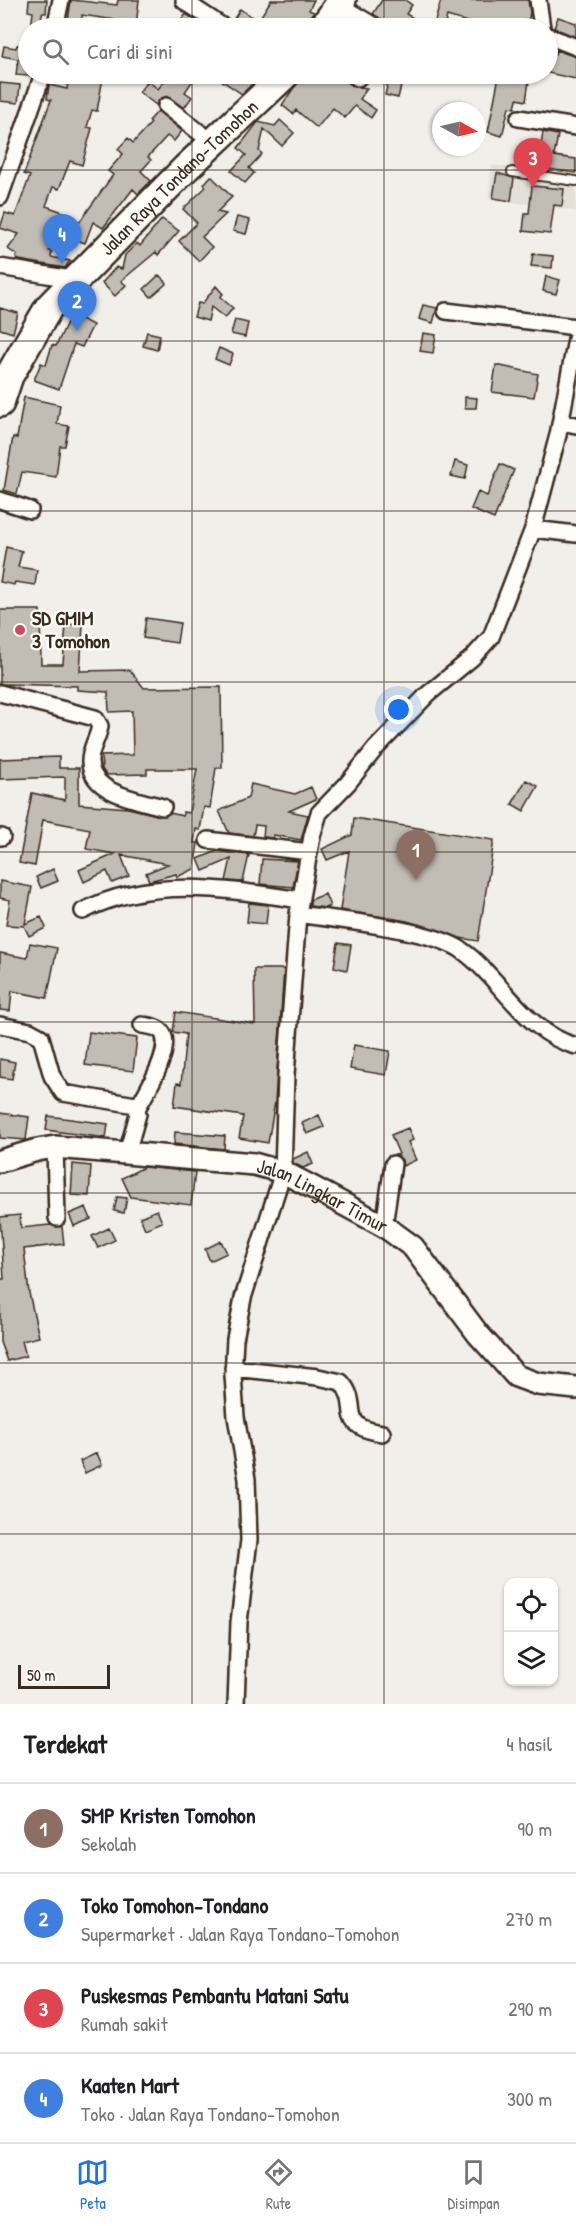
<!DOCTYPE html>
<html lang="id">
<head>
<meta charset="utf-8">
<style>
	:root { --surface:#fff; --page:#f2f2f2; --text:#202124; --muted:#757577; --line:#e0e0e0; --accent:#1a73e8 }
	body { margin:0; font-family:"Patrick Hand",sans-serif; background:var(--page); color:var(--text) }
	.controls { position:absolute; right:18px; bottom:18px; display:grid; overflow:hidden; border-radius:12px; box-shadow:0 2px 4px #0004 }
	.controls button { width:54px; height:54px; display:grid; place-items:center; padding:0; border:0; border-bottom:2px solid var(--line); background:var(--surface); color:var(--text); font:30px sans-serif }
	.compass { position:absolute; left:432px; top:102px; width:54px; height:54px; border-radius:50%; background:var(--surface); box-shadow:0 2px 4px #0004; rotate:98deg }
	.scale { position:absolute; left:18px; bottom:15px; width:92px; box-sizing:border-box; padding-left:6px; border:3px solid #3b2a1e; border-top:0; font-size:16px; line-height:21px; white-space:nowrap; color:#3b2a1e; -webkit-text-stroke:4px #fdfcf7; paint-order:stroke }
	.you { position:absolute; left:399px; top:710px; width:21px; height:21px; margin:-15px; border:4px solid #fff; border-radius:50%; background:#1a73e8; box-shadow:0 0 0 9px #1a73e833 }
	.badge { display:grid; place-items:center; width:39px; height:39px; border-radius:50%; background:var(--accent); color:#fff; font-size:20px; font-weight:700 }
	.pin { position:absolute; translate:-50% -50px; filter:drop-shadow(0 2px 3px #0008) }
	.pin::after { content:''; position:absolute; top:32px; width:21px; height:18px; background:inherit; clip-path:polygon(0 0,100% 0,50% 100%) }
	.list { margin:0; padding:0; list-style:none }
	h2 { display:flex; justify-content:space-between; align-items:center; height:78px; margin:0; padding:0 24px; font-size:26px }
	h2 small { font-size:20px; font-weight:400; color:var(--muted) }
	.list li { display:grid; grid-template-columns:39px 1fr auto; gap:18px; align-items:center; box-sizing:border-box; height:90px; padding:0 24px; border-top:2px solid var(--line) }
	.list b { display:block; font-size:22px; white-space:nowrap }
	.list p { margin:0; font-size:20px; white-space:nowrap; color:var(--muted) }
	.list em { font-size:20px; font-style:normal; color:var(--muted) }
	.icon { flex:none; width:33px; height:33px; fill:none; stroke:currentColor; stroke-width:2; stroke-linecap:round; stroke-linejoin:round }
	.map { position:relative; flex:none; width:576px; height:1704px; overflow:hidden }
	.search { position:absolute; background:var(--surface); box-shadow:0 2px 4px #0004; left:18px; right:18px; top:18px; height:66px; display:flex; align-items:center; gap:15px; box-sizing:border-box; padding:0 21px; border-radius:33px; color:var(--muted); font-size:22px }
	.sheet { height:438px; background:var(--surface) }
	nav { display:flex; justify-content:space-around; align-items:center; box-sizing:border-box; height:84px; border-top:2px solid var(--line); background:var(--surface); font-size:16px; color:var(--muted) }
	nav a { display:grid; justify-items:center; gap:3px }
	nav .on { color:var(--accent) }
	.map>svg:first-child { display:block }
	.built { fill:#e3e0da }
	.building { fill:#c1bcb4; stroke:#3b2a1e; stroke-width:1.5 }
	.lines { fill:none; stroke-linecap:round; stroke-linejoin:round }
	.lane-casing { stroke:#3b2a1e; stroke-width:12 }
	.street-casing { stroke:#3b2a1e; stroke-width:20 }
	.secondary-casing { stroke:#3b2a1e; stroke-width:26 }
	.highway-casing { stroke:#3b2a1e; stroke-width:32 }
	.lane { stroke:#fdfcf7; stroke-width:8 }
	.street { stroke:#fdfcf7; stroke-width:15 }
	.secondary { stroke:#fdfcf7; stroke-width:21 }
	.highway { stroke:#fdfcf7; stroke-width:27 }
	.grid { fill:none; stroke:#3b2a1e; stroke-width:1.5; stroke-opacity:0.55 }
	.poi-dot { fill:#d1495b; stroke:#fdfcf7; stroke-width:2 }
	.labels { text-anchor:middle; stroke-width:4.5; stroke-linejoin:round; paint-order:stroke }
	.street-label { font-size:20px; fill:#3b2a1e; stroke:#fdfcf7 }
	.poi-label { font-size:20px; font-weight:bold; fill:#3b2a1e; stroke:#fdfcf7; text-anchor:start }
</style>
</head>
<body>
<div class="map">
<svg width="576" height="1704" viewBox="0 0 576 1704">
	<rect width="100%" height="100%" fill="#f1efea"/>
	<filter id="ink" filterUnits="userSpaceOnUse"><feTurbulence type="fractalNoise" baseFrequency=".0167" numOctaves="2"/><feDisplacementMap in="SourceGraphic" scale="12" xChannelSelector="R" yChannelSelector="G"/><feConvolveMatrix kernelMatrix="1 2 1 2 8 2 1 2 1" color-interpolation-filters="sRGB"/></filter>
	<g filter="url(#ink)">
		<path class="built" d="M492,165L576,177V211L488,199Z"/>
		<path class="building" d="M29,0H47L46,13H42L40,28H31L33,12L28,11Z
			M71,0L117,5L118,0H139L136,26L114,28L115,20L82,15V20H78L76,28H67Z
			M271,0H314L309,10L314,12L304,27L297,23L294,28H235L232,22L240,9L258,21Z
			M382,0H405L412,5L406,14L431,28H388L383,20L373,14Z
			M441,0H528L530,13L527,28H479L473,27L474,24L447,16L444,28H433Z
			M186,14L208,28H183L178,25Z
			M558,17L576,23V37L554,28Z
			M17,45L28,46L29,76L16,75L18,59L2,56L4,46L16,48Z
			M556,50L576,57V79L548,73V53L555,54Z
			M69,74L103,78L97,111L92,110L87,127L92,128L82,165L70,161L59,189L53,187L46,206L63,212L61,217L78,224L113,175L108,171L123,154L118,149L128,138L133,143L151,123L149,121L158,111L182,131L174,141L167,136L148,157L151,160L141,171L151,181L138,194L133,189L103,228L93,222L85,243L56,232L49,251H52L51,257L70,261L65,268L19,260L16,258L17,255L8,249L19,234L0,228L5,213L15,216L30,176L24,174L51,100L47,99L49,85L67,89Z
			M170,74H197L185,92L192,97L184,108L167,96L159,100L156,105L139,92L148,81L158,89Z
			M212,74H247L256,80L242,94Z
			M303,74H342L344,79L353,86L367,88L360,99L376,110L371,118L355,106L345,118L333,108L317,128L296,110L293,114L282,105Z
			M390,74H404L398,98L385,95Z
			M505,74H530L526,101L517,99L515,108L509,107L502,136L488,132L499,76H505Z
			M0,83L20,85L18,103L0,101Z
			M280,120L294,133L282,146L264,129L259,151L262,154L249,168L254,173L245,183L231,171L246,155L238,148L258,122L275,126Z
			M543,132L558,135L554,156L576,159V173L533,167L536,151L540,152Z
			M497,173L514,178L511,201L493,198Z
			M211,176L232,197L217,212L226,214L202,237L212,247L199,261L179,241L197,223L183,209L206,187L204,184Z
			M532,186L564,189L562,206L554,205L550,234L523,231L525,213H529Z
			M237,217L250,220L246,234L233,231Z
			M162,219L179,231L158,255L156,252L121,281L126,285L115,296L102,283L116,267L122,269L125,255L137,243L140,246Z
			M533,254L553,256L552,268L531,266Z
			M159,275L167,283L151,297L144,289Z
			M546,276L560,280L556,294L543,291Z
			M216,286L223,294L220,297L233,308L225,318L211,307L208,321L194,317L198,303L202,304Z
			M423,305L437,308L433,323L419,319Z
			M0,308L18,313L13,333L0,329Z
			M71,314L93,325L82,347L74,344L59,389L34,380L41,363L46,365L52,345L56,346Z
			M235,320L248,323L245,337L231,334Z
			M147,332L160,335L157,350L143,346Z
			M423,333L436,335L433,353L420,351Z
			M219,348L233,354L229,365L215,359Z
			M496,365L538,374L534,397L492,392Z
			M24,397L60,405L57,424L69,426L65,446H60L56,477L22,472L17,494L4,490L13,437L17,438Z
			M465,397L477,398L476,408H465Z
			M455,461L468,465L465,479L451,476Z
			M500,464L514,470L494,519L471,509L478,492L487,496Z
			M6,547L22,551L18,567L37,570L35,585L15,582L14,585L0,582Z
			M0,610H40L41,664H63L66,624L83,625L80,671L130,670L144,688L221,687L222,768H216L210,808L204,807L200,830L196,829L194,843H198L194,869L177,877L176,874L149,881L146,873L168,864L121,855L129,876L112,883L107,871L84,882L79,870L115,854L86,849L90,829L43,820L35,866L19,863L32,793L65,800V777L0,779V759L59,757V768H79V804L128,808L161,816L170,813L183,816V812L189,813L197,769H147V774L106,775L102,769L101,756L133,755L132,711L109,712L108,692L77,690V686L0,684Z
			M146,618L180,623L177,643L143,638Z
			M526,780L538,786L524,811L512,804Z
			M251,784L295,794L311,787L316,799L289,811L308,815L301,840L273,835V838L263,837L264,826L255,825L253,836L229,833L219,811L248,798Z
			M354,818L494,840L478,941L460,938L407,921L340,910L349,851L327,860L322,849L352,835Z
			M217,851L249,855L243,882L226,881L231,859L203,871L198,859Z
			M262,859L298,861L293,887L260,884Z
			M53,869L58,881L41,888L36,877Z
			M0,881L32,887L25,924L41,917L46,928L29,936L24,926L6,925L10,900L0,898Z
			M325,894L330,906L325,908L310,906V900Z
			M249,903L268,905L266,924L247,922Z
			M30,943L57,948L47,998L12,991L10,1011L0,1010V953L27,958Z
			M338,943L351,945L347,970L334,967Z
			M254,969H284L275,1102L268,1143L239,1138L243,1116L174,1106L177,1083L181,1084L186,1034L173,1032L176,1012L255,1024Z
			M89,1032L137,1038L133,1071L85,1065Z
			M354,1045L390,1051L386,1075L350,1069Z
			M0,1059L15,1062L12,1079L0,1077Z
			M0,1113L29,1117L26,1140L0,1138Z
			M319,1115L324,1127L307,1134L302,1123Z
			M48,1116L108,1124L106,1138L46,1130Z
			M408,1128L413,1140L408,1142L416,1160L403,1166L402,1160L396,1155L399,1154L391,1135Z
			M175,1132L225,1136L224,1149L174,1144Z
			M308,1152L313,1164L303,1168L293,1163V1159Z
			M73,1164L91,1166L89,1196L71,1195Z
			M144,1167L195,1172L191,1205L131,1197L122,1178Z
			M117,1197L127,1198L124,1213L114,1211Z
			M86,1207L91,1219L74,1226L69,1214Z
			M157,1210L162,1222L145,1229L140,1217Z
			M20,1215L21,1228L50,1225L62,1227L64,1244L24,1249L29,1293L39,1337L22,1341L26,1356L7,1361L0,1342V1279H4L0,1217Z
			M109,1228L115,1240L98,1248L92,1236Z
			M221,1241L227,1253L210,1261L205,1249Z
			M97,1453L102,1465L85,1473L80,1461Z"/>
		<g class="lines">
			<g class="lane-casing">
				<path id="lane" d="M512,172L576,181"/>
			</g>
			<g class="street-casing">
				<path id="street" d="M538,0L542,28
					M184,1L225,28
					M339,5L378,28
					M55,28L61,0
					M548,36L576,47
					M352,74L358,78
					M166,106L213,143
					M519,118L576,127
					M0,197L43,74
					M0,267L77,280
					M446,311L576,327
					M561,422L576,425
					M0,500L30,510
					M533,529L576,534
					M0,693L95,718L100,726C98,739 89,750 90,763C92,794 139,800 163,807
					M0,837H2
					M208,840L309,852
					M83,911C150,876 228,889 300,900
					M298,914C337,920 429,929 460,949C501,977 525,1033 576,1046
					M0,1025L30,1031L41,1037L52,1076L63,1093L136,1105L138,1114L127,1153
					M138,1107C146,1093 175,1046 161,1031C156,1026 148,1026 142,1025
					M55,1147L57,1218
					M384,1226L393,1164
					M233,1368L318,1377L341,1382C363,1406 335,1426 382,1433
					M236,1704L239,1622L249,1540L247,1479L236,1417L233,1375L235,1339L243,1298L283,1172L286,1075L298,914L312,836L319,813L348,783L375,749L428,694L472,658L491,637L533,529L558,435L576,339"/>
			</g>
			<g class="secondary-casing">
				<g id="secondary">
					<path id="s1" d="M0,1161L37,1150L55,1147L254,1164L283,1172L312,1187L384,1226L413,1247L478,1334L516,1376L538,1384L576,1388"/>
				</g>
			</g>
			<g class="highway-casing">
				<g id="highway">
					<path d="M323,28L342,0"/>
					<path id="s2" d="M0,403L9,376L49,307L186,168L286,74"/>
				</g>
			</g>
			<use href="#lane" class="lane"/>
			<use href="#street" class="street"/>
			<use href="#secondary" class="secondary"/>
			<use href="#highway" class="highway"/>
		</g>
	</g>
	<path class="grid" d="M192,0V28M384,0V28M192,74V1704M384,74V1704M0,170H576M0,341H576M0,511H576M0,682H576M0,852H576M0,1022H576M0,1193H576M0,1363H576M0,1534H576"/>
	<circle class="poi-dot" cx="20" cy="630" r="6"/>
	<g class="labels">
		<g class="street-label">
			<text dy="7" stroke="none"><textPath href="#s2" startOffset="292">Jalan Raya Tondano-Tomohon</textPath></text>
			<text dy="7" stroke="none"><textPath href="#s1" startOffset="332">Jalan Lingkar Timur</textPath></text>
		</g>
		<g class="poi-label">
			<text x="32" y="625">SD GMIM<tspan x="32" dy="23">3 Tomohon</tspan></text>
		</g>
	</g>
</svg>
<div class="controls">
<button><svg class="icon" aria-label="locate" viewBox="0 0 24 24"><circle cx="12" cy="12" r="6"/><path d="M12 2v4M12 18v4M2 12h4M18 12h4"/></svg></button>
<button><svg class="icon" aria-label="layers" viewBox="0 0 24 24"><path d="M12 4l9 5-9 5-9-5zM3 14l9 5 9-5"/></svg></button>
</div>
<svg class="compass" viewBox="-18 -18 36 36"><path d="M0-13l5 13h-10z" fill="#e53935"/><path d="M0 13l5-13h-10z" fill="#757577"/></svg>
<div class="scale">50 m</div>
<div class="you"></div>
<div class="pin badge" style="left:416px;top:880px;background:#8d6e63">1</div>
<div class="pin badge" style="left:77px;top:331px;background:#3f7fe0">2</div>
<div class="pin badge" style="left:533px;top:188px;background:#e0444e">3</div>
<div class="pin badge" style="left:62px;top:264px;background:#3f7fe0">4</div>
<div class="search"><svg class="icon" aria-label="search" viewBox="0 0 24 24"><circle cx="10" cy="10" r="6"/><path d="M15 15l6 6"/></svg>Cari di sini</div>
</div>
<section class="sheet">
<h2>Terdekat<small>4 hasil</small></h2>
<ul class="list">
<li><span class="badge" style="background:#8d6e63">1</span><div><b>SMP Kristen Tomohon</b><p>Sekolah</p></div><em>90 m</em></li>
<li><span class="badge" style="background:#3f7fe0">2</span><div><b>Toko Tomohon-Tondano</b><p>Supermarket · Jalan Raya Tondano-Tomohon</p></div><em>270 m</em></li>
<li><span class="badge" style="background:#e0444e">3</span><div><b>Puskesmas Pembantu Matani Satu</b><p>Rumah sakit</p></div><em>290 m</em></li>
<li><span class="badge" style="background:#3f7fe0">4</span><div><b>Kaaten Mart</b><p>Toko · Jalan Raya Tondano-Tomohon</p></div><em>300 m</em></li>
</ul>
</section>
<nav>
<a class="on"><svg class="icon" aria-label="map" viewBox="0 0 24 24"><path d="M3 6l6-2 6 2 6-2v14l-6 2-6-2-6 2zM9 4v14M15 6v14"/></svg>Peta</a>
<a><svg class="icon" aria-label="directions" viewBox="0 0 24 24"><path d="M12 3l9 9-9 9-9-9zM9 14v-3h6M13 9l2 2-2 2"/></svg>Rute</a>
<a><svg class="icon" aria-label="saved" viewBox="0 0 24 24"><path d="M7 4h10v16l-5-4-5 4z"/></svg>Disimpan</a>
</nav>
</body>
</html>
